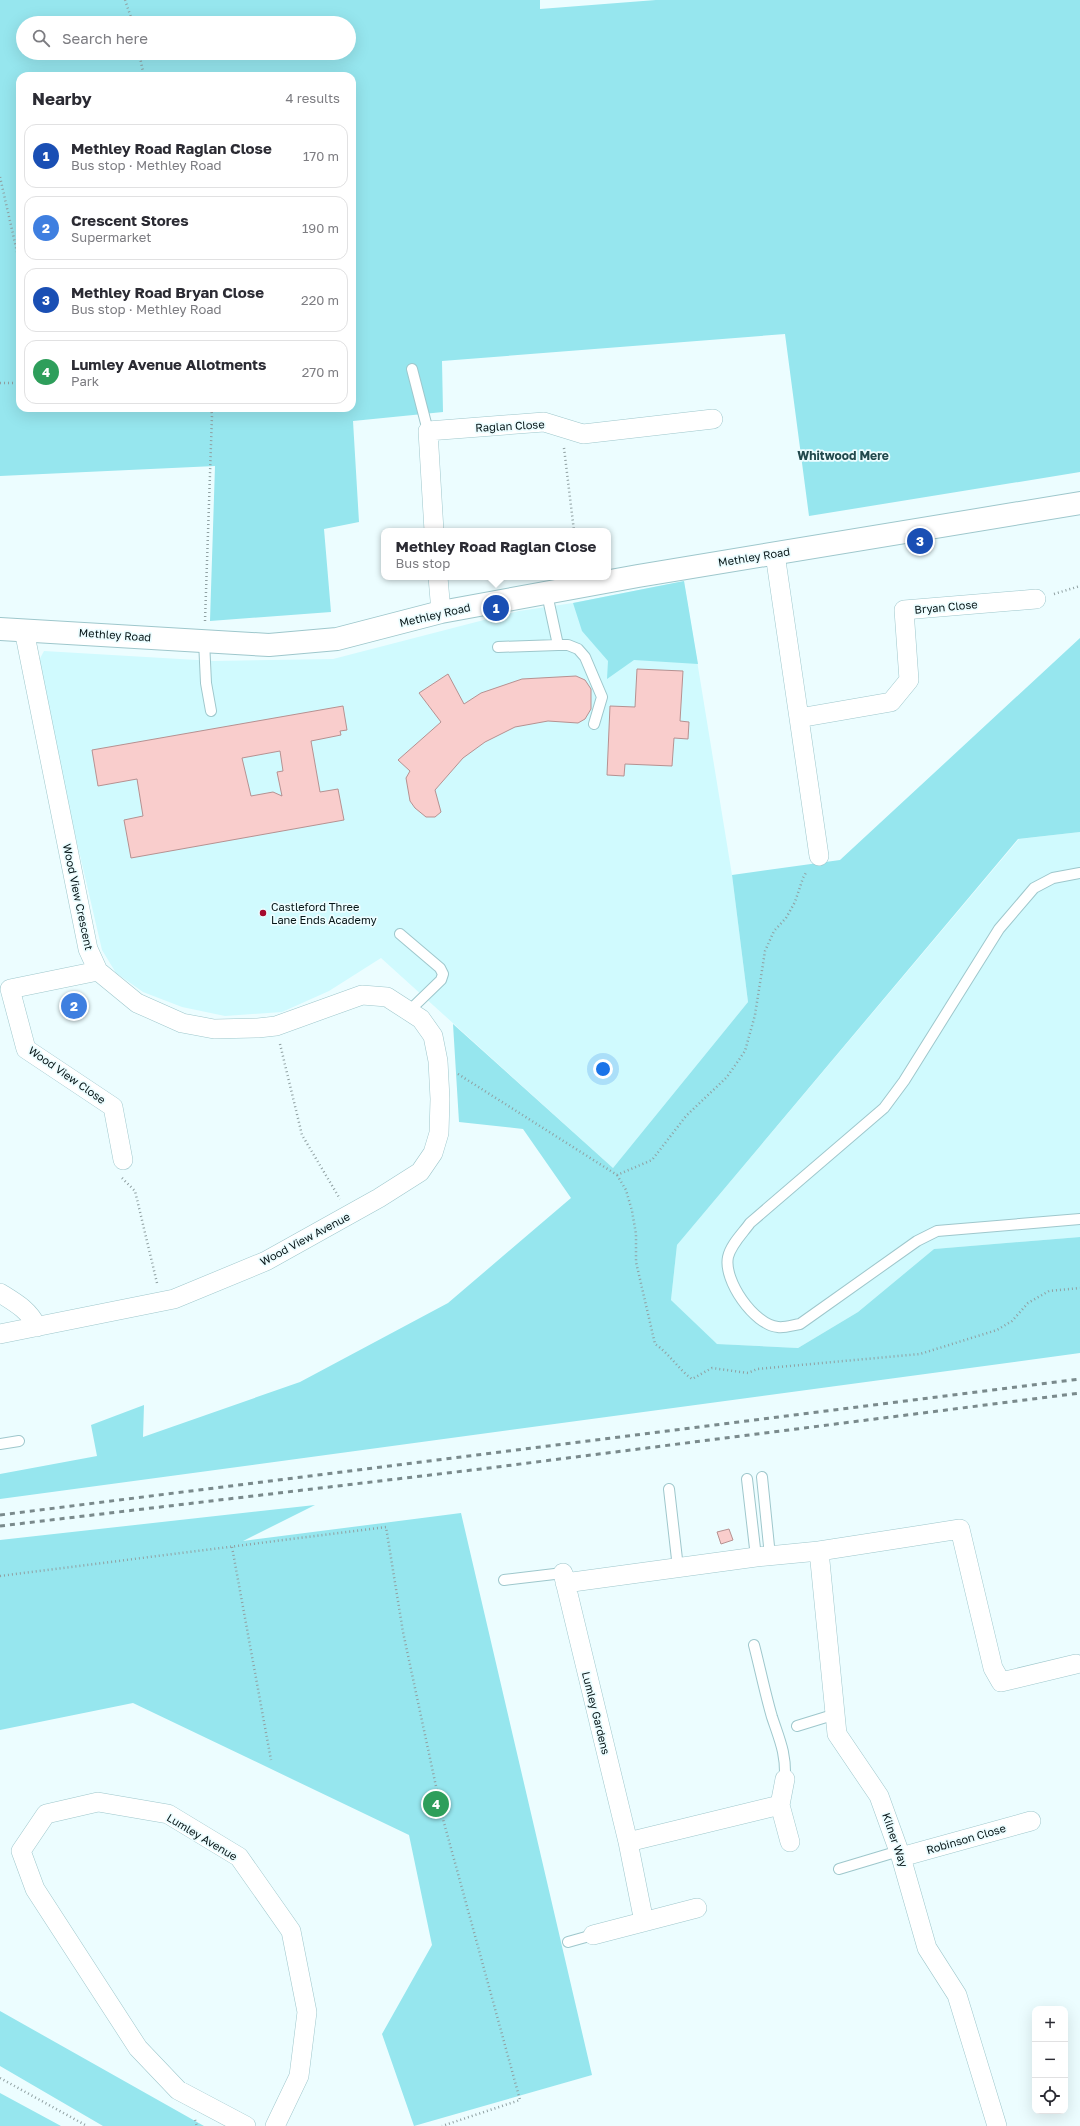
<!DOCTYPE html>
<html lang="en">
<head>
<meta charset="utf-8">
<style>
	:root { --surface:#fff; --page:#f2f2f3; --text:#2b2b33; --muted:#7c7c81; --line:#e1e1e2; --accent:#a5092d }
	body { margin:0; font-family:"Golos Text",sans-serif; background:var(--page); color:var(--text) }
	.controls { position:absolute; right:12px; bottom:12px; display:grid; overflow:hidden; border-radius:8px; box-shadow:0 4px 16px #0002 }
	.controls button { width:36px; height:36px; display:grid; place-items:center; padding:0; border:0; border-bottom:1px solid var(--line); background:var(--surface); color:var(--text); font:20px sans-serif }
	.you { position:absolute; left:603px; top:1069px; width:14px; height:14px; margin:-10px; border:3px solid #fff; border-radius:50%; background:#1a73e8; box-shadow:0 0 0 6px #1a73e833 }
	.badge { display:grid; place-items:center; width:26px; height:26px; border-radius:50%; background:var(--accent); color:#fff; font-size:13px; font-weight:700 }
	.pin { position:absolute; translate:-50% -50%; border:2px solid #fff; box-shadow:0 1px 4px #0006 }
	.popup { position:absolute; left:381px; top:528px; width:230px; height:52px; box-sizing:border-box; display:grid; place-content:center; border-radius:8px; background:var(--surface); filter:drop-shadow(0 1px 3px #0005); font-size:13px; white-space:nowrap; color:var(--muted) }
	.popup b { font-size:15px; color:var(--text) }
	.popup::after { content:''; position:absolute; left:50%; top:100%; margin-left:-8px; border:8px solid transparent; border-top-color:var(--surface) }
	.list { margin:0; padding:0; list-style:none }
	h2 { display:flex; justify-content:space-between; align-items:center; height:52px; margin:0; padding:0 16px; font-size:17px }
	h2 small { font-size:13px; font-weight:400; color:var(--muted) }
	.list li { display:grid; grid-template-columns:26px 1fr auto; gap:12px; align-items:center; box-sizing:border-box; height:64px; margin:0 8px 8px; padding:0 8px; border:1px solid var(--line); border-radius:12px }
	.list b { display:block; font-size:15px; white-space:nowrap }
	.list p { margin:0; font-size:13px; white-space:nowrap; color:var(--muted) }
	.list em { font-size:13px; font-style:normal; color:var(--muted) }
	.icon { flex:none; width:22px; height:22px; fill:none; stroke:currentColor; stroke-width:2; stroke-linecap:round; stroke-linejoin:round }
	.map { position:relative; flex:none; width:1080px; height:2126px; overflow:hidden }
	.search { position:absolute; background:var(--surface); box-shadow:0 4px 16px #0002; left:16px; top:16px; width:340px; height:44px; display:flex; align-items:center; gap:10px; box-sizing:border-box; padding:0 14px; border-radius:22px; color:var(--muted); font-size:15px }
	.panel { position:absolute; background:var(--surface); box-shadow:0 4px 16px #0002; left:16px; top:72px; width:340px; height:340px; border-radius:12px }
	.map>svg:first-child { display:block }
	.built { fill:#d0fafe }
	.green { fill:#96e6ee; fill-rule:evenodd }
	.building { fill:#f9cdcc; stroke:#b69191; fill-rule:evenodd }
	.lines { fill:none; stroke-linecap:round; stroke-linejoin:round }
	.lane-casing { stroke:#9ec7cc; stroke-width:12 }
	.street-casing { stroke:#9ec7cc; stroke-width:20 }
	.primary-casing { stroke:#9ec7cc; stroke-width:24 }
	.path { stroke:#90a0a2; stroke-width:2.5; stroke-dasharray:1 3; stroke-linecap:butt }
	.lane { stroke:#fff; stroke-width:10 }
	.street { stroke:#fff; stroke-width:19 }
	.primary { stroke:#fff; stroke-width:22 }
	.rail { stroke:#7a8a8c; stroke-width:3; stroke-dasharray:5 5; stroke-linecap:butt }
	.poi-dot { fill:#a5092d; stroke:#ecfdff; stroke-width:1.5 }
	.labels { text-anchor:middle; stroke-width:3.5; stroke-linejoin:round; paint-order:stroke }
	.street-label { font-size:11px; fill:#061517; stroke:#ecfdff }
	.poi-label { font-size:11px; fill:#061517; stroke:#ecfdff; text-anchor:start }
	.neighbourhood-label { font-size:12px; font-weight:bold; fill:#22494d; stroke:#ecfdff }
</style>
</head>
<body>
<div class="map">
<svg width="1080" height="2126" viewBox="0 0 1080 2126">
	<rect width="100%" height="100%" fill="#ecfdff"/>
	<path class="built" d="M684,581L732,875L748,1002L613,1168L381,958L329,991L282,1012L225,1016L182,1007L143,992L116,973L102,950L36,666L44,651L214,661L333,659L519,611L573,603Z
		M1080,832V1237L934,1249L858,1312L798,1348L716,1344L671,1300L677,1245L1019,839Z"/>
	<path class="green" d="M0,0H540V9L656,0H1080V472L809,516L785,334L442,361L443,412L353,421L359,522L324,529L331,612L210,621L215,466L0,476ZM23,23H349V53H23ZM20,76H352V408H20Z
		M684,581L698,664L634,660L607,679L608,661L582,631L573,603Z
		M1080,638V832L1018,839L677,1245L671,1300L717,1344L798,1348L858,1312L934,1249L1080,1237V1353L0,1499V1474L97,1456L91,1425L144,1405L143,1437L300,1382L448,1303L571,1198L523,1129L459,1122L453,1024L613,1168L748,1002L732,875L840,860Z
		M315,1505L243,1541L461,1513L592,2075L414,2126L382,2034L432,1945L409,1835L133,1703L0,1730V1540Z
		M0,2011L204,2126H103L0,2066Z
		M0,2093L61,2126H0Z"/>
	<path class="building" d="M637,669L683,671L680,721L689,722L688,739L674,738L672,766L625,764L624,776L607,775L610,706L635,707Z
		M448,674L464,704L481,693L522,679L576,676L585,680L591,689V709L585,719L578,723L548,721L515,727L485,742L463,758L435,790L441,812L435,817H426L415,808L410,801L406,778L410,771L398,760L441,722L419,693Z
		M343,706L347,730L340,731L341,735L311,741L320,792L338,789L344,820L131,858L124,820L143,816L137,779L98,786L92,750ZM280,751L283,771L277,772L282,796L273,792L251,796L242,758Z
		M729,1529L733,1540L721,1544L717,1532Z"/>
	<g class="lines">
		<g class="lane-casing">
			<path id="lane" d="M412,369L428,431
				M547,594L558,645
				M204,641L206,683L211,711
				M498,647L558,645H568L578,649L585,657L602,697L594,724
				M1080,873L1053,878L1034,888L999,929L904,1081L884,1108L750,1223C743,1233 731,1244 728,1257C723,1280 754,1325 778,1327C785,1328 793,1325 800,1324L917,1241L937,1231L1080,1219
				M400,934L440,968L443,974L441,980L410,1010
				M0,1444L19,1441
				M762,1477L770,1556
				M747,1479L756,1557
				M669,1489L678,1568
				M504,1580L563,1573
				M754,1645C760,1668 765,1693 772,1717C780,1741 786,1753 785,1779
				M797,1726L836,1714
				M839,1869L899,1851
				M568,1942L593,1935"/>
		</g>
		<g class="street-casing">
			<path id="street" d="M434,531L428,431L544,422L583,434L713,419
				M775,554L799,718L891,702L909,680L904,610L1036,599
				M438,577L441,612
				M799,718L819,856
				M98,971L10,989L26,1049L113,1107L123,1160
				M0,1293C16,1303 29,1310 37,1327
				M0,1334L174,1299L266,1261L379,1198L420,1172L433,1153L439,1133L440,1099L438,1061L433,1036L421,1019L387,997L362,995L276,1026L258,1028L214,1029L182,1023L137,1003L98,971L88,949L24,630
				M819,1551L960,1529L993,1668L1001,1682L1076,1664
				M563,1573L628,1842L644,1922
				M565,1583L756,1557L819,1551L837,1734L879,1796L901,1857L927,1948L957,1995L997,2126
				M785,1779L780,1805L790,1842
				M628,1842L780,1805
				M901,1857L1031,1821
				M593,1935L697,1908
				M246,2126L178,2090L138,2048L35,1889L21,1851L46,1814L98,1802L168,1814L239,1857L291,1931L307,2012L299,2076L275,2126"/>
		</g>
		<g class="primary-casing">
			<path id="primary" d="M0,629L269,645L337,639L441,612L638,576L1080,503"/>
		</g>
		<path class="path" d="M125,0L133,23
			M139,53L144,76
			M0,177L20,265
			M0,383H20
			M564,448L574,531
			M1054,594L1080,586
			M205,621L212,415L211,408
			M280,1044L302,1135L340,1199
			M458,1074L617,1175L652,1160L686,1116L727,1077L745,1051L755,1015L765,951L774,931L786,918L795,902L803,878L807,871
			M617,1175L626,1190L632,1211L636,1234V1262L655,1344C670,1354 678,1369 692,1379L712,1368L748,1373L757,1369L920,1354L997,1330L1012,1321L1028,1303L1049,1291L1080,1288
			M122,1178L135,1191L157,1283
			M232,1547L271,1760
			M0,1576L386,1527L403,1632L443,1819L520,2100L442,2126
			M0,2078L87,2126
			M195,2120L197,2126"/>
		<use href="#lane" class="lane"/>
		<use href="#street" class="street"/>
		<use href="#primary" class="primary"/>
		<path class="rail" d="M0,1515L1080,1379
			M0,1526L481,1469L1080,1393"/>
	</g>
	<circle class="poi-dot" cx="263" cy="913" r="4"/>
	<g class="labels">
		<g class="street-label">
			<text transform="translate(510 426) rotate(-3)" y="4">Raglan Close</text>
			<text transform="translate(754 557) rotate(-9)" y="4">Methley Road</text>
			<text transform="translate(946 607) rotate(-5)" y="4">Bryan Close</text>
			<text transform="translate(435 615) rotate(-13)" y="4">Methley Road</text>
			<text transform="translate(115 635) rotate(4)" y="4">Methley Road</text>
			<text transform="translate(78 897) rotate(78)" y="4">Wood View Crescent</text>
			<text transform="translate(67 1075) rotate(35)" y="4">Wood View Close</text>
			<text transform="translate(305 1239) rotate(-28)" y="4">Wood View Avenue</text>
			<text transform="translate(596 1713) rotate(76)" y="4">Lumley Gardens</text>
			<text transform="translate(202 1837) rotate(31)" y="4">Lumley Avenue</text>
			<text transform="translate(966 1839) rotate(-16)" y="4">Robinson Close</text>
			<text transform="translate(895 1840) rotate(71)" y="4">Kilner Way</text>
		</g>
		<g class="poi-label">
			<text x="271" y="911">Castleford Three<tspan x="271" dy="13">Lane Ends Academy</tspan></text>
		</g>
		<g class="neighbourhood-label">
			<text x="843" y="460">Whitwood Mere</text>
		</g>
	</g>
</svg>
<div class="controls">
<button>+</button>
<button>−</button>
<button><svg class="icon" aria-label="locate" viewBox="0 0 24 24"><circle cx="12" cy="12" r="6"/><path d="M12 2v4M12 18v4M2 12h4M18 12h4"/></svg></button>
</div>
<div class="you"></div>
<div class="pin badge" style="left:496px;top:608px;background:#1a4fb4">1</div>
<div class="popup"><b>Methley Road Raglan Close</b>Bus stop</div>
<div class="pin badge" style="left:74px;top:1006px;background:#3f7fe0">2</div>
<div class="pin badge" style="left:920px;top:541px;background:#1a4fb4">3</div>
<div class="pin badge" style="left:436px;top:1804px;background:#2e9e5b">4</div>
<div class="search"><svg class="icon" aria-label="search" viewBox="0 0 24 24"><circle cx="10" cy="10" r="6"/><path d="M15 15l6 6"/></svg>Search here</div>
<section class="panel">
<h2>Nearby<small>4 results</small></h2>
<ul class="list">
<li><span class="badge" style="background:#1a4fb4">1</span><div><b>Methley Road Raglan Close</b><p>Bus stop · Methley Road</p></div><em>170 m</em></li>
<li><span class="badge" style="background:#3f7fe0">2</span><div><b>Crescent Stores</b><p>Supermarket</p></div><em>190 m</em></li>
<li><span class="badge" style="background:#1a4fb4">3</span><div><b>Methley Road Bryan Close</b><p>Bus stop · Methley Road</p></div><em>220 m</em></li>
<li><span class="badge" style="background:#2e9e5b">4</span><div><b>Lumley Avenue Allotments</b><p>Park</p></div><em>270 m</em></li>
</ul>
</section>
</div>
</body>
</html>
